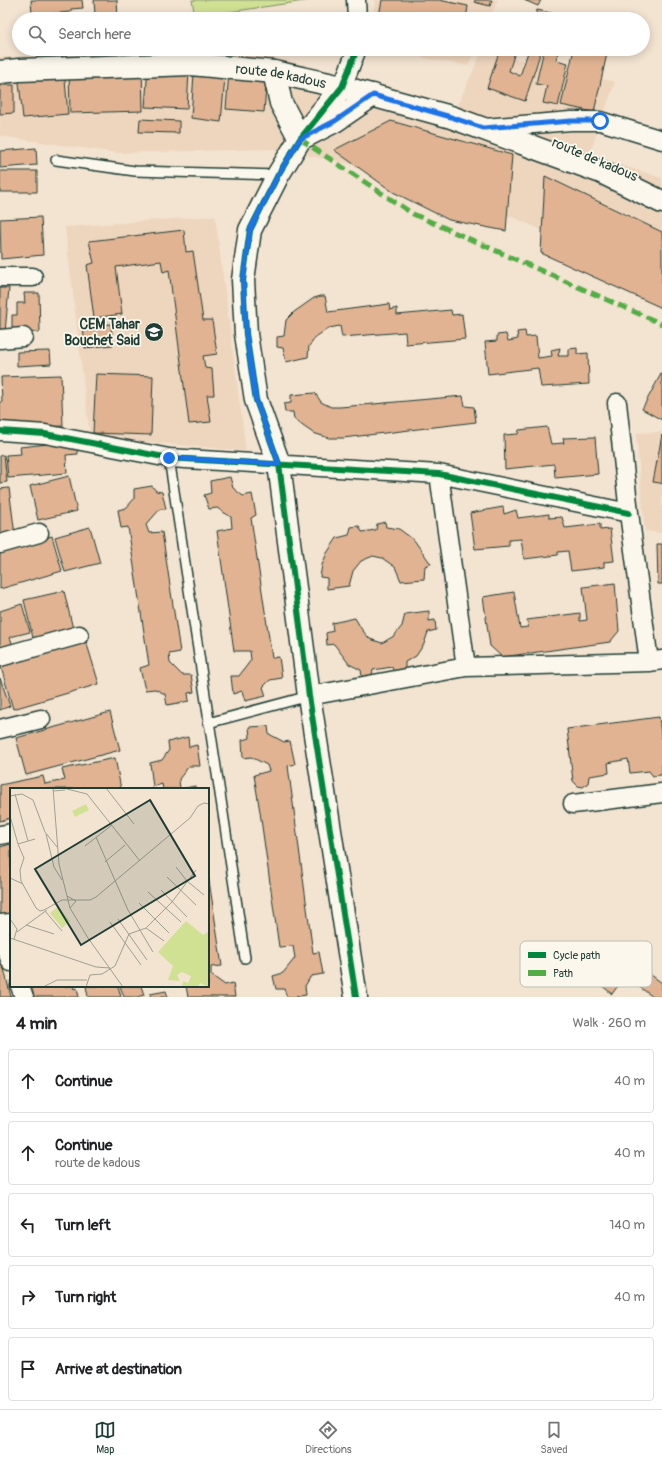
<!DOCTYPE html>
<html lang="en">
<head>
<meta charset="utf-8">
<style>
	:root { --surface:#fff; --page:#f2f2f2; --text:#202124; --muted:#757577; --line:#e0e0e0; --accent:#1f3d34 }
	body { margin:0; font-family:Pangolin,sans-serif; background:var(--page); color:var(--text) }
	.stop { position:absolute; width:12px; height:12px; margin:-9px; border:3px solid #1a73e8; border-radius:50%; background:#fff }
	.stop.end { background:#1a73e8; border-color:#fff; box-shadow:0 1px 4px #0008 }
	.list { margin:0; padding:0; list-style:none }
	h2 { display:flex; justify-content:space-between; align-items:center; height:52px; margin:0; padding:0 16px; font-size:17px }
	h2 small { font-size:13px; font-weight:400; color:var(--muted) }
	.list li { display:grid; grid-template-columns:26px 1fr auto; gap:12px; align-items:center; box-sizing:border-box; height:64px; margin:0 8px 8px; padding:0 8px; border:1px solid var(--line); border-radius:4px }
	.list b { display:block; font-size:15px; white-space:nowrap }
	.list p { margin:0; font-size:13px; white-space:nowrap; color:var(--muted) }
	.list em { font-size:13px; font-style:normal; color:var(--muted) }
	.icon { flex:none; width:22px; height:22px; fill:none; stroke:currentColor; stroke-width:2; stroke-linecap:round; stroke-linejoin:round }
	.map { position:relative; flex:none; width:662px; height:997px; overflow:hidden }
	.search { position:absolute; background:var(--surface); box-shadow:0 2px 10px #0003; left:12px; right:12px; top:12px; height:44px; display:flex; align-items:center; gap:10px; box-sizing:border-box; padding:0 14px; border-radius:22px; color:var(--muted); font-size:15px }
	.sheet { height:412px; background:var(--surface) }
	nav { display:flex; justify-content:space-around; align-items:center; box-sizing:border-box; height:56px; border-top:1px solid var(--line); background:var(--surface); font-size:11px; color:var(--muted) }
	nav a { display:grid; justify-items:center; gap:2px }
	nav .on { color:var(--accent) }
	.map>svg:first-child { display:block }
	.built { fill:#eed5be }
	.green { fill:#d1e194; stroke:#788f64 }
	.building { fill:#e1b392; stroke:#1f3d34 }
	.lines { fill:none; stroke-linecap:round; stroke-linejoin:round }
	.service-casing { stroke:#1f3d34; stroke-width:12 }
	.minor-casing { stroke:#1f3d34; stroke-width:21 }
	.tertiary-casing { stroke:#1f3d34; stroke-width:25 }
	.secondary-casing { stroke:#1f3d34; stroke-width:25 }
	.service { stroke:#fbf7ec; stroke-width:9 }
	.minor { stroke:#fbf7ec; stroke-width:18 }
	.tertiary { stroke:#fbf7ec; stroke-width:22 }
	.secondary { stroke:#fbf7ec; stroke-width:22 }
	.quiet { stroke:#52ad45; stroke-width:5; stroke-dasharray:10 5; stroke-linecap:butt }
	.cycleway-casing { stroke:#fbf7ec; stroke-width:8 }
	.cycleway { stroke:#00873e; stroke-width:6 }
	.route { stroke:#1a73e8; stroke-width:5 }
	.labels { text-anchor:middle; stroke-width:3.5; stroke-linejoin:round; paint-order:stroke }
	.street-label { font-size:14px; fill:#1f3d34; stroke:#fbf7ec }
	.poi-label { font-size:14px; font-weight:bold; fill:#1f3d34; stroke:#fbf7ec; text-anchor:end }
	.inset-road { fill:none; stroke:#9ea192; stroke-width:1 }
	.view { fill:#1f3d34; fill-opacity:0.15; stroke:#1f3d34; stroke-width:2 }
	.inset-edge { fill:none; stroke:#1f3d34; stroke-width:2 }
	.key { fill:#fbf7ec; stroke:#b9bfb5; stroke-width:1 }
	.key-label { font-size:11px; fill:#1f3d34 }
</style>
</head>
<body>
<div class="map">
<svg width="662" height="997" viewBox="0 0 662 997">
	<rect width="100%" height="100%" fill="#f3e3d1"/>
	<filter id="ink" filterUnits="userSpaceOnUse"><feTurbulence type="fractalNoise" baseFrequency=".025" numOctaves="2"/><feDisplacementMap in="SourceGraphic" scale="8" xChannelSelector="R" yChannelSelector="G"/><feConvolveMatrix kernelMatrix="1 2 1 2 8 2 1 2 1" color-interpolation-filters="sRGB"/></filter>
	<g filter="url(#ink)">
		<path class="built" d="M375,0H498L489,19H374Z
			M376,49H476L468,66Z
			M482,51L615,82L589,155L662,178V282L422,178L275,149L117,153L0,136V57L255,53L360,79L456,109Z
			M215,216L246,451L90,437L65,227Z
			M662,432V533L645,531L636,433Z"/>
		<path class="green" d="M192,0H311L195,17Z"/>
		<path class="building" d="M31,0H82L83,8L71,9V12L32,15Z
			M94,0H117L118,19H110V15L95,16Z
			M382,0H439L468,6L466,19H393L379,16Z
			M475,0H492L490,6L474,2Z
			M524,0H541L538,6Z
			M537,10L560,15L559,19H535Z
			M500,49H516L509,71L520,76L529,49L541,51L525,101L487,88Z
			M544,49H559L556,60L568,63L558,106L543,103L547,86L536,84Z
			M574,49H608L594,112L561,105Z
			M142,68L143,111L70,113L69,70Z
			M148,68L189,70L187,109L145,107Z
			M64,69L68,114L23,118L18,74Z
			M229,72L267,76L264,112L226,109Z
			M194,73L225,77L221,122L191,118Z
			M0,85H14V113L0,114Z
			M140,119L179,121V133L139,132Z
			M391,121L512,155L506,231L449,220L393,192L334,150Z
			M36,148L37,165L0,168V151Z
			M0,171H37V192H0Z
			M545,176L662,232V308L541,253Z
			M41,217L43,255L1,259L0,219Z
			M184,230L186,252L193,251L203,320H212L217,354L203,356L205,368L212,369L214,395H207L211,422L189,424L169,270L163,272L161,261L116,267L122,314L94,318L87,265L94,263L89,241Z
			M0,288H9L5,332H0Z
			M24,293H39L40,332L12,333V315H17V303H25Z
			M321,296H325L328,312L389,304L390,310L397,308V315L451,310L452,315L462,314L465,339L406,344L405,332L342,337L340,326L329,328L317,336L309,346L308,357L286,362L283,348L277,347V337L284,336L286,320L294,312L314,298Z
			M111,324L113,345L85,348L83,326Z
			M525,331L526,337L536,336L538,358L552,356L551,350L560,348L558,356H569V349L577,348V354L588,353L589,384L541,387L538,368L488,374L485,342L497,341V335L506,334L508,341L518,339L517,332Z
			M50,351L51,364L17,366V352Z
			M96,374L153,376L151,435L93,433Z
			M661,374H662V420L642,409Z
			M61,375L63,426L0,429V402H2L1,377Z
			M315,393L321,402L331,407H340L463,396L465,406L474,407L476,422L343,438H329L313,433L303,426L294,419L293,412H285L284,404L291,403V395Z
			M547,427L551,444L564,443L563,438L595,437L598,474L555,478L554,464L505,469L504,435L518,434L519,430Z
			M662,435V484L660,483L653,482Z
			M76,441L78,454L66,455L67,473L8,478L6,455L21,454L20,447Z
			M4,455L7,482L0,483V456Z
			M69,476L77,511L38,520L30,486Z
			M230,477L233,488L243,496L252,494L256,515L251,518L272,658L279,657L282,678L270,680L263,687L266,696L245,701L242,691L233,694L231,676H239L251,660L250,651H234L217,531L232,528L231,517L217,508L209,509L204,495L211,493L210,481Z
			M152,486L156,491L162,492L166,509H160L146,525L149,533L162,532L180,652L169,654L170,663L182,675H191L194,692L188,693L189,701L167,705L165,694L155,689L145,690L140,668L149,665L128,527L121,528L118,510L126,508L134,499V489Z
			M9,488L15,535L0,537V489Z
			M503,507L504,514L516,510L518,518L549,514V518L562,517L565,528L600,524V530L610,529L614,561L604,562V567L571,571L568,551L558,552V555L524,559L521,539L509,540V546L475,549L470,513Z
			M385,522L386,527L399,529L414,540L431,564L425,566L424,579L401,581L395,567L382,558L373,556L361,561L353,571L349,586L327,589V578L320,577L322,565L327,553L337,538L349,535L351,527L359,526L362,532L376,530L377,524Z
			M90,527L100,563L65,572L55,537Z
			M52,536L62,571L0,589V551Z
			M657,544H662V584H658Z
			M615,583L619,631L610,642L502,657L490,646L483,597L514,592L520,628L528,627L527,620L580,613V621L587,620L583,587Z
			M64,591L73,629L33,638L24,600Z
			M22,604L30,632L10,637L13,646L0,649V611Z
			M429,611V621L435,620L436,630L428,632L424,644L416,656L405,662V671L394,673L392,667L373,670L371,679L362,677L361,670L349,664L334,644L327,645L326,633L333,631L332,623L355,618L362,630L370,639L382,643L394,636L402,626L405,614Z
			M86,641L99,684L13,709L1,667Z
			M0,678L10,706L0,710Z
			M110,712L120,750L26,775L16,738Z
			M659,717L662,744V773L660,775L653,776L649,771L630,773L628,759L608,763L609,773L589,776L588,783L583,787L578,786L573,781L567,729Z
			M268,726L269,734L284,742L290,741L295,764L288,766L313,953L319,952L323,974L311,976L305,986L306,995L294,997H287L284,989H276L273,976L283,973L295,958L293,946L279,947L260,812L254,775L269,771L267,765L251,757L243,758L242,740L250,738L249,727Z
			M188,737L189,747L197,745L200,766H189L179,779L180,789L195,786L196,789H163L162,784L153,787L150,763L162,760L169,750L168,742Z
			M115,758L121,789H11V818L0,821V785L43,776L45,784L65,780L62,769Z
			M11,844V918L3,919L0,910V847Z
			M208,874L222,966L211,967V975L225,985L233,983L235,997H188L186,986H208Z
			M2,961L11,997H0V962Z
			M632,961L662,983V997H653L625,976L612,994L600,984L617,962L626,969Z
			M41,986H73L74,989L77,988L79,997H27L25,990Z
			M86,986H118L121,997H88Z
			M120,986H141L144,995L137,997H124Z
			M166,991L168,997H151L150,994Z"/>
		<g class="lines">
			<g class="service-casing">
				<path id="service" d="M56,160L135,171L278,175
					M169,458L245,958
					M208,723L309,696"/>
			</g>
			<g class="minor-casing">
				<path id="minor" d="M356,0L357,19
					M342,87L357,49
					M484,128L571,121H600L662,140
					M0,277H33
					M0,339L23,337
					M617,403L629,513L649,662
					M0,431L45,434L169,458L439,474L629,513
					M439,474L466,667
					M0,544L39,533
					M0,657L79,635
					M309,696L466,667L649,662L662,660
					M0,729L41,719
					M573,804L662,793
					M0,835L11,833
					M0,924L11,923
					M0,933L11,962
					M20,986L24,997"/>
			</g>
			<g class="tertiary-casing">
				<path id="tertiary" d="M274,72L281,103L300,139L335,121L373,95
					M342,87L300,139L278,175L250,230L243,280L246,334L256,400L279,464L309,696L356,997"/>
			</g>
			<g class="secondary-casing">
				<g id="secondary">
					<path id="s1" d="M0,72L19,70L191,64L274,72L342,87L451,117L601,172L662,202"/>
				</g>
			</g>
			<use href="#service" class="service"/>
			<use href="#minor" class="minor"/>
			<use href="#tertiary" class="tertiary"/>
			<use href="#secondary" class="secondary"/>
			<path class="quiet" d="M300,139L413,214L662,324"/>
			<g class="cycleway-casing">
				<path id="cycleway" d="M0,431L45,434L169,458L439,474L629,513
					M356,997L309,696L279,464L256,400L246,334L243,280L250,230L278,175L300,139L342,87L357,49"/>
			</g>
			<use href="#cycleway" class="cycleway"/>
		</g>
	</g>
	<g class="lines" filter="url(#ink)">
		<path class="route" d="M169,458L279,464L256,400L246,334L243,280L250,230L278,175L300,139L335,121L373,95L451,117L483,128L571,121H600"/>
	</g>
	<defs>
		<g id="school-disc" transform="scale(1)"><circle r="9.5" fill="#1f3d34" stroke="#fbf7ec"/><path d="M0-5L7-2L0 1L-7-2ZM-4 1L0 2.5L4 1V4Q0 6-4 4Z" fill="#fff"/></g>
	</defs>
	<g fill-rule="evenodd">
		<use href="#school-disc" x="154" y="332"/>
	</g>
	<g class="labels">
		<g class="street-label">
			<text dy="5" stroke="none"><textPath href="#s1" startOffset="282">route de kadous</textPath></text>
			<text transform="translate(595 159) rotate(23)" y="5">route de kadous</text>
		</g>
		<g class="poi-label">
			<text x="140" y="329">CEM Tahar<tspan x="140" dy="16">Bouchet Said</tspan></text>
		</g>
	</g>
	<g transform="translate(10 788)">
		<rect width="199" height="199" fill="#f3e3d1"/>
		<path d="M76,16L79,22L65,29L62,23ZM48,119L60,133L52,140L40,125ZM176,133L193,147L199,143V199L190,195L188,199H172L173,193L178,195L181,188L172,184L167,187L170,193L158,192L163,178L148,164Z" fill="#d1e194"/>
		<path class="inset-road" d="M43,0L49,76L60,120L78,150L113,199M53,0L77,6L130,73M96,0L124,36M43,3L55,2M5,6L18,53M0,8L12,6L23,12L35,44L47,59M0,28L8,56L25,51M36,46L44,79L52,92M86,49L118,122L143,164M8,56L14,70L10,82L11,93L26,120L30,123L34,122L52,112H80L86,109L180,30L188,18L194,15L199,16M75,58L102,37M95,74L115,57M166,79L177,93L194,107M157,89L186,117M0,90L13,96M151,102L177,129M138,104L171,134M57,108L66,113L60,120M129,115L159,145M35,123L52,143M0,131L7,141L4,151M108,131L137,172M100,134L131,177M16,137L44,146M136,140L154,153M7,144L37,122M0,150L86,179L100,180M33,199L47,192H77M76,199L80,187L92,186L105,178L119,146L136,140L162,114L186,82"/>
		<path class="view" d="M140,12L185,88L71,157L25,81Z"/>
		<rect width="199" height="199" class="inset-edge"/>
	</g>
	<rect x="520" y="941" width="132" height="46" rx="6" class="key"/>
	<rect x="528" y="952" width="18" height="6" fill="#00873e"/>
	<rect x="528" y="970" width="18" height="6" fill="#52ad45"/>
	<g class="key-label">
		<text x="553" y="959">Cycle path</text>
		<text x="553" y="977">Path</text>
	</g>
</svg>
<div class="stop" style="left:600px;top:121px"></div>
<div class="stop end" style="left:169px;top:458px"></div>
<div class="search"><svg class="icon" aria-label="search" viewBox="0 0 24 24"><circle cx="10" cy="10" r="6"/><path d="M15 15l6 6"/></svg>Search here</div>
</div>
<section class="sheet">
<h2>4 min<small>Walk · 260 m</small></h2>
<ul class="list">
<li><svg class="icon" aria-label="ahead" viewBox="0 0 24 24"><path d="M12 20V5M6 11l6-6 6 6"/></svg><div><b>Continue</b></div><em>40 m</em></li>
<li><svg class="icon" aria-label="ahead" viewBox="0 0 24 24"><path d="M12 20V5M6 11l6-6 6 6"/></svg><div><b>Continue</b><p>route de kadous</p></div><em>40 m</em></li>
<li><svg class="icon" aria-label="left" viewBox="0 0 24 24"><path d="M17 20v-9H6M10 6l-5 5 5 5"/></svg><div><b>Turn left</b></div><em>140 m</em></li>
<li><svg class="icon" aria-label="right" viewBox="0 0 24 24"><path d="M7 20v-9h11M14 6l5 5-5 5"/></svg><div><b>Turn right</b></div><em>40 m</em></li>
<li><svg class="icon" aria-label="arrive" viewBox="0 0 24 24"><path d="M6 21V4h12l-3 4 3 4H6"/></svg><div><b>Arrive at destination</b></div></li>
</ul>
</section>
<nav>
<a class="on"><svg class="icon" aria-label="map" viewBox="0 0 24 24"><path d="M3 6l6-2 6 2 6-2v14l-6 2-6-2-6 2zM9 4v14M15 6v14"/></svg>Map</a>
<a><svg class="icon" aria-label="directions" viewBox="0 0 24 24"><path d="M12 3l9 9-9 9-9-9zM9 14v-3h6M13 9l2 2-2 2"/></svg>Directions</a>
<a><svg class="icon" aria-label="saved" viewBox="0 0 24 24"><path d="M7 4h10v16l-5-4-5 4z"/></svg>Saved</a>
</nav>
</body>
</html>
